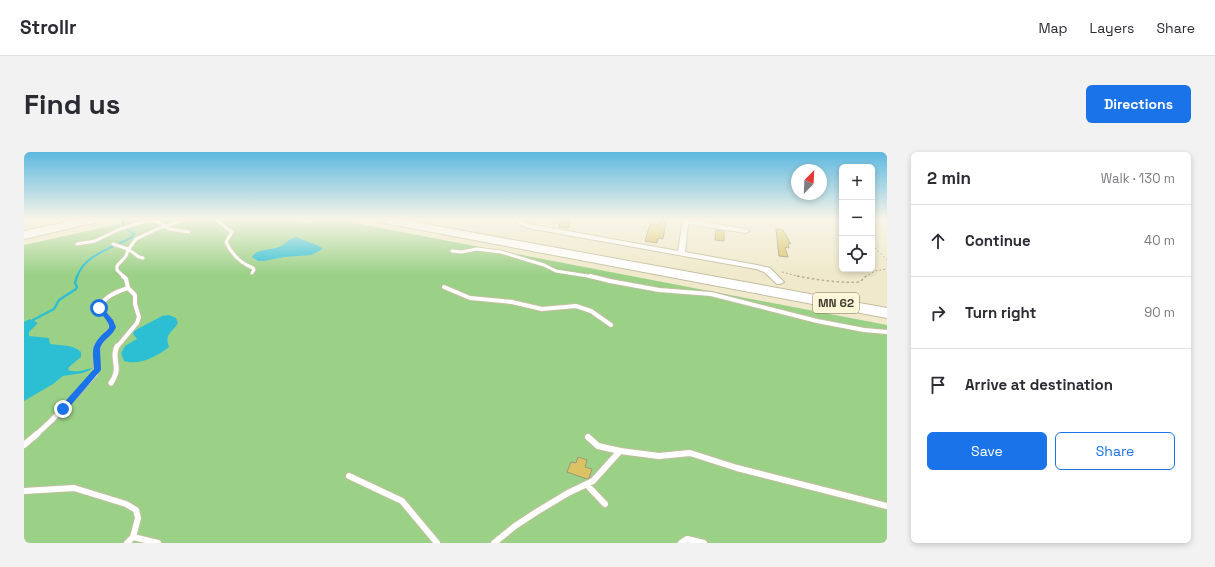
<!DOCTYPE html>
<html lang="en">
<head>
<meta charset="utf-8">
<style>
	:root { --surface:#fff; --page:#f2f2f3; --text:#2b2b33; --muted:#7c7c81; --line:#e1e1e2; --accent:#1a73e8 }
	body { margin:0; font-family:"Space Grotesk",sans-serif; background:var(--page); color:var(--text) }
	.controls { position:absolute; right:12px; top:12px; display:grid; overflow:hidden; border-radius:6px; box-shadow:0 2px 6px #0003 }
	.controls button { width:36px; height:36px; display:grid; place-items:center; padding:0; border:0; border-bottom:1px solid var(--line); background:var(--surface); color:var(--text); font:20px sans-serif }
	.compass { position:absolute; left:767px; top:12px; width:36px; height:36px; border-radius:50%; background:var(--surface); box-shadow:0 2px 6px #0003; rotate:24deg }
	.stop { position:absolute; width:12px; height:12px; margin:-9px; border:3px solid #1a73e8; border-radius:50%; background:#fff }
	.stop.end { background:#1a73e8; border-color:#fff; box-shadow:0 1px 4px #0008 }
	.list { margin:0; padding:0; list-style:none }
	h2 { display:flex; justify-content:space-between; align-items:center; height:52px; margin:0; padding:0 16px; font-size:17px }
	h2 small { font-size:13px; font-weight:400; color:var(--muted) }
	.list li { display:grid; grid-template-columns:26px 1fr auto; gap:12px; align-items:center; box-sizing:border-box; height:72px; padding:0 16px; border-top:1px solid var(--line) }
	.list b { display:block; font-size:15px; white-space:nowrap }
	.list em { font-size:13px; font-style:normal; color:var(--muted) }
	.actions { display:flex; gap:8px; padding:12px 16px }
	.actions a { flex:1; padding:9px 0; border:1px solid var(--accent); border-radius:6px; text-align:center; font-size:14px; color:var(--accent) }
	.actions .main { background:var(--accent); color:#fff }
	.icon { flex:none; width:22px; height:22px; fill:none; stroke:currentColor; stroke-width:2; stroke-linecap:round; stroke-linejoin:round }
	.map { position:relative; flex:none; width:863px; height:391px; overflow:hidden; border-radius:6px }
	header { display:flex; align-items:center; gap:24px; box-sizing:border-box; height:56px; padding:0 20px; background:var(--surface); border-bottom:1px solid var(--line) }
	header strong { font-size:19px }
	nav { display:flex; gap:22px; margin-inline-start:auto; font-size:14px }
	.intro { display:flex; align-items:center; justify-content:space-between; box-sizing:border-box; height:96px; padding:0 24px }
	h1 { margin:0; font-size:28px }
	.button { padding:10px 18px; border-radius:6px; background:var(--accent); color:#fff; font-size:14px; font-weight:700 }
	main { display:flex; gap:24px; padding:0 24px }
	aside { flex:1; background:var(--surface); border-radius:6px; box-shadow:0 2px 6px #0003 }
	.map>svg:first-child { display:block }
	.green { fill:#9bd187 }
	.water { fill:#2cbfd4 }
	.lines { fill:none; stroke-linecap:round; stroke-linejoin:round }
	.stream-far1 { stroke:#2cbfd4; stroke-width:2 }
	.stream { stroke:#2cbfd4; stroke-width:2.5 }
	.building { fill:#dbc363; stroke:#9d967a }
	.lane-far3-casing { stroke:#c4bda0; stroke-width:4.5 }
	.lane-far2-casing { stroke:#c4bda0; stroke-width:6 }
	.lane-far1-casing { stroke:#c4bda0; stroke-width:7 }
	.lane-casing { stroke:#c4bda0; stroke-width:8 }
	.street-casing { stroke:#c4bda0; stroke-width:2 }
	.highway-casing { stroke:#c4bda0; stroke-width:2 }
	.path-far1 { stroke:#b3ae96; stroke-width:1; stroke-dasharray:2 2; stroke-linecap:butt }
	.path { stroke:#b3ae96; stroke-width:1.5; stroke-dasharray:2.5 2.5; stroke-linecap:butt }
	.lane-far3 { stroke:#fff; stroke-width:3 }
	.lane-far2 { stroke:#fff; stroke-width:4 }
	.lane-far1 { stroke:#fff; stroke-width:5 }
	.lane { stroke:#fff; stroke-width:6 }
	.street { fill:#fff; fill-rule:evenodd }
	.highway { fill:#fff; fill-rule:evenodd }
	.route { fill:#1a73e8 }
	.labels { text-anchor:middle; stroke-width:3; stroke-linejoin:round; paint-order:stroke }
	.shield { fill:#fef6d8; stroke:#797463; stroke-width:1 }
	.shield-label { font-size:12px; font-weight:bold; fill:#403d31 }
</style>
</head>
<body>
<header>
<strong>Strollr</strong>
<nav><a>Map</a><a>Layers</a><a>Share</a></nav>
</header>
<div class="intro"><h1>Find us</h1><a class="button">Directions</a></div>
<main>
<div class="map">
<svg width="863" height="391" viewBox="0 0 863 391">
	<rect width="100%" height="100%" fill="#f0e9cb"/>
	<path class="green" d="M118,67H310L863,173V391H0V93Z"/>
	<path class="water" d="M272,85L295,94L299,97L287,103L260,105L240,109H234L228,105C232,97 244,98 252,96C260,94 264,87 272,85Z
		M145,163L152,166L154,171C148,181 140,182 145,195C134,204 115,214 100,209L97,201L101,194L113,187L109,182L110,179L138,164Z
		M6,167L14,171L5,180V184L25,186L26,192C37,194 49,192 57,200V205L45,215L44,218C52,221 60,218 68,216L66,218L59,221L39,224L29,232L0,249V170Z"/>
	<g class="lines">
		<path class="stream-far1" d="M53,125C60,102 90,96 108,85L110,82L99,75V67"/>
		<path class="stream" d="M9,168L30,157L35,148L52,137L53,135L51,131L53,124"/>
	</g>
	<path class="building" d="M537,67H546L545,76L535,75Z
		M636,67H642L639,87L634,86L633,91L621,89L626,72L634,73Z
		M752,77L759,78L767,92L764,91L765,96L761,95L764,105L755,104Z
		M692,78L700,79V89L691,88Z
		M554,305L563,308L561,315L568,317L565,326L563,327L543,320L547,310L552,311Z"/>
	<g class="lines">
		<g class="lane-far3-casing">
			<path id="lane-far3" d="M191,67L208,80L202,90C208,103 216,111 229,116L230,118L228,121
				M266,67L285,69
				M53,92L71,89L96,77L122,69H133L145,77L165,80
				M89,92L104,97L115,105L119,106
				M428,99L437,100L453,97L477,100L520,113L532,119L570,125
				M100,125L93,118V114L102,104L104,98L112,87L133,77L162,67"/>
		</g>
		<g class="lane-far2-casing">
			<path id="lane-far2" d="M566,124L586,129L635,138L687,142L793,169L840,178L863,180
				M420,135L446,146L488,150L518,157L552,154L567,159L587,173
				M73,195L88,176L86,168L75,156C81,144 92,140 104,136
				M93,195L113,171L115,165L111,152V143L104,136L102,127L99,124"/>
		</g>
		<g class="lane-far1-casing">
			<path id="lane-far1" d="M87,231C99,213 86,209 93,194
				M12,283L28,268L71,222L73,214V194"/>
		</g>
		<g class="lane-casing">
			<path id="lane" d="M564,285L574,294L596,299L635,304L666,301L713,316L863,354
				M0,293L13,282
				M325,324L378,349L413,391
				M563,333L581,352
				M0,339L50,336L102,352L112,358L114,366L109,385L134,391
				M103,391L109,385
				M470,391L491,374L514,359L544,341L569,329L596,299
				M657,391L663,387L680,391"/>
		</g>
		<g class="street-casing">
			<path id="street" d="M659,67L722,77L725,79L722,81L664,72L661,100L733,113L746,116L760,130L756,132H753L740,120L732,117L504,76L491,70L494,68L505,72L654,99Z"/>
		</g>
		<g class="highway-casing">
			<path id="highway" d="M57,67H78L73,70L0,87V79Z
				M350,67H374L863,156V166L355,70Z"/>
		</g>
		<path class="path-far1" d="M848,93L863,108
			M758,120L777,125
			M841,125L851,119L863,117"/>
		<path class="path" d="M773,124C794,128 814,131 836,130L842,124"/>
		<use href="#lane-far3" class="lane-far3"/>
		<use href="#lane-far2" class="lane-far2"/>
		<use href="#lane-far1" class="lane-far1"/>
		<use href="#lane" class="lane"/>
		<use href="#street" class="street"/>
		<use href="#highway" class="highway"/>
	</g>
	<linearGradient id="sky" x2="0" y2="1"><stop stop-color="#5db8e0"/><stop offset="0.55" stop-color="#f8f5e8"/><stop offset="1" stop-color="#f8f5e8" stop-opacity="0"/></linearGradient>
	<rect width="863" height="122" fill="url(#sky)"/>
	<path class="route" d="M73,154H77L89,168L92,175C89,184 79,187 76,196L77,218L42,259H36V255L70,217C70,210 67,198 71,192C83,172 95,182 73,157Z"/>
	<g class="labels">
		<rect class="shield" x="789" y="141" width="46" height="20" rx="3"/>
		<g class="shield-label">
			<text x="812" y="155">MN 62</text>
		</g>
	</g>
</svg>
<div class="controls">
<button>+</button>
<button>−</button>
<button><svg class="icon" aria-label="locate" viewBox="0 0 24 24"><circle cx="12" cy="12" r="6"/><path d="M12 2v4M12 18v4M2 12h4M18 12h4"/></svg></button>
</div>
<svg class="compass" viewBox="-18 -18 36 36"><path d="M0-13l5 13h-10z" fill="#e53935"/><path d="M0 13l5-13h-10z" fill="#7c7c81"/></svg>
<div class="stop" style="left:75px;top:156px"></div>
<div class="stop end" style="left:39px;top:257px"></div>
</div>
<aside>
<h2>2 min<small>Walk · 130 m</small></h2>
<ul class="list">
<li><svg class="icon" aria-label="ahead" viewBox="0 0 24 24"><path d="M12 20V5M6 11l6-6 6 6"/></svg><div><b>Continue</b></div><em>40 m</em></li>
<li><svg class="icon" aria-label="right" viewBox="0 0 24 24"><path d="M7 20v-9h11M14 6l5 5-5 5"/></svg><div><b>Turn right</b></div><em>90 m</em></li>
<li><svg class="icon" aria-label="arrive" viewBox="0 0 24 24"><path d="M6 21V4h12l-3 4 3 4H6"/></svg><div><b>Arrive at destination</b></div></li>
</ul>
<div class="actions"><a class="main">Save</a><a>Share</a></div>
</aside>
</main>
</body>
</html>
